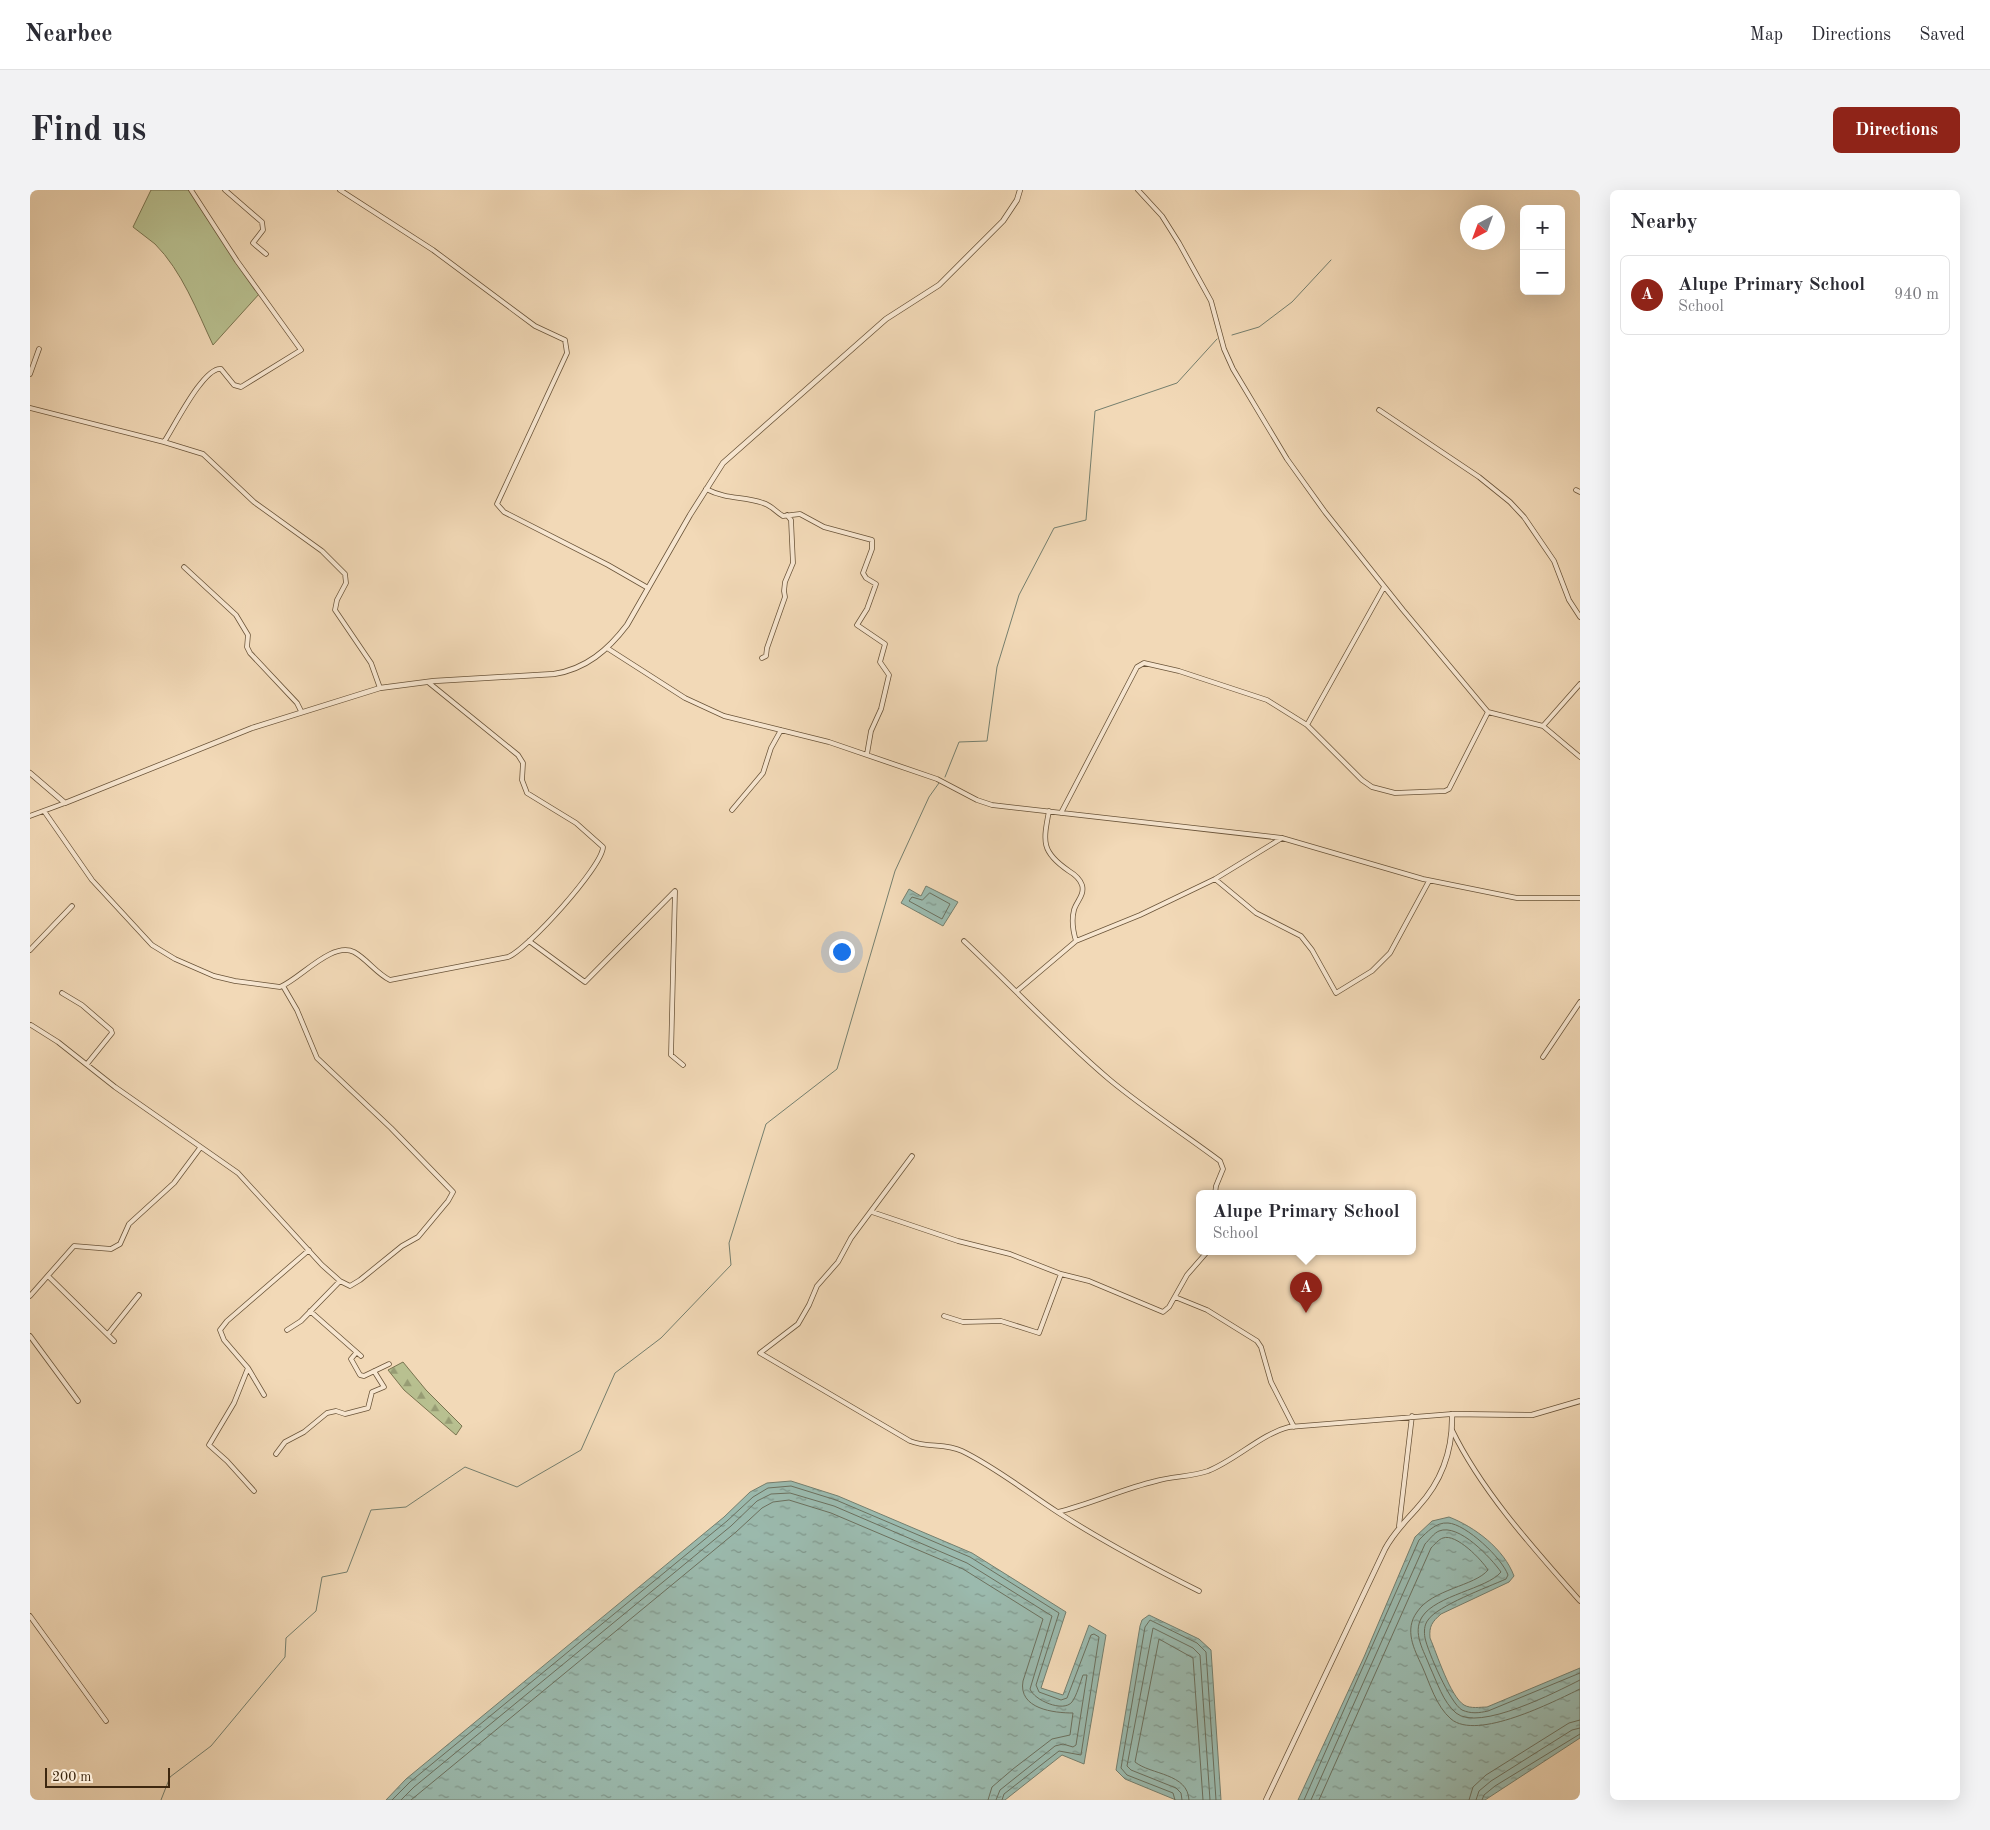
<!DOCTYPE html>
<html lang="en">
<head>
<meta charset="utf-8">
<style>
	:root { --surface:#fff; --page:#f2f2f3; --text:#2b2b33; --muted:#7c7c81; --line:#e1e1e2; --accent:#8f2418 }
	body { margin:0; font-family:"Old Standard TT",serif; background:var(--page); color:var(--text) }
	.controls { position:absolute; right:15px; top:15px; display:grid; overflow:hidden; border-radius:8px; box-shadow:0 5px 20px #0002 }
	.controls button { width:45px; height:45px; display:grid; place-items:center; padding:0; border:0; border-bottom:1px solid var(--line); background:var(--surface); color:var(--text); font:25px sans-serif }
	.compass { position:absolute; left:1430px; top:15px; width:45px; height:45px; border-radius:50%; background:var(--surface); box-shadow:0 5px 20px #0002; rotate:221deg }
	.scale { position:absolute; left:15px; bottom:12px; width:125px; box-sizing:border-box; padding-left:5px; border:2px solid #3d270f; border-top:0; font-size:14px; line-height:18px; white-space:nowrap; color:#3d270f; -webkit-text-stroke:4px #f7e6d0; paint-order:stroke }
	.you { position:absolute; left:811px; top:761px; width:18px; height:18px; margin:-12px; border:4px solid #fff; border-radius:50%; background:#1a73e8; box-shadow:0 0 0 8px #1a73e833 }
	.badge { display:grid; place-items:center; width:32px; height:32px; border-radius:50%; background:var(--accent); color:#fff; font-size:16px; font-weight:700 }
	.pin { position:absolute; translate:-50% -41px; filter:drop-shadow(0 1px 2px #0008) }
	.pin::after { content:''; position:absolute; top:26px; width:18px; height:15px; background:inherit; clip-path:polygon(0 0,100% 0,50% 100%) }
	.popup { position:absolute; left:1166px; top:1000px; width:220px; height:65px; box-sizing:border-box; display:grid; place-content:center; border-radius:8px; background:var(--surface); filter:drop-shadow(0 1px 4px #0005); font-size:16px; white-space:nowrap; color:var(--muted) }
	.popup b { font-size:19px; color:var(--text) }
	.popup::after { content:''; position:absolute; left:50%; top:100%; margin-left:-10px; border:10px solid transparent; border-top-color:var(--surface) }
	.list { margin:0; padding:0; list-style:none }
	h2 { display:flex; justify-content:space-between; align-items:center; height:65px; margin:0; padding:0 20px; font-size:21px }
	h2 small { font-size:16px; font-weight:400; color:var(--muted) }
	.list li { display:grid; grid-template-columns:32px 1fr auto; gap:15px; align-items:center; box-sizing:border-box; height:80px; margin:0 10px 10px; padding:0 10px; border:1px solid var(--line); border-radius:8px }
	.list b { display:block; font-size:19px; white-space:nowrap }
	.list p { margin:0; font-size:16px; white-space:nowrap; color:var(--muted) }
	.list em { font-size:16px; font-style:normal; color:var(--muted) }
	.map { position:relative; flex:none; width:1550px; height:1610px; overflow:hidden; border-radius:8px }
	header { display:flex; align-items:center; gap:30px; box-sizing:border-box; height:70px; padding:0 25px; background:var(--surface); border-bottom:1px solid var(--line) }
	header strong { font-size:24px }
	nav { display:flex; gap:28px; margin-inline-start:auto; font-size:18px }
	.intro { display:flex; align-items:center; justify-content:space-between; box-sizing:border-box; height:120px; padding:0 30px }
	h1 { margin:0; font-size:35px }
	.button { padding:12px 22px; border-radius:8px; background:var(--accent); color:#fff; font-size:18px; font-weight:700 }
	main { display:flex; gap:30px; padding:0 30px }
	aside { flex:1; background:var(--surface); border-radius:8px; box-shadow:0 5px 20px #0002 }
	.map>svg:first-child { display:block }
	.grass { fill:#b8c090; stroke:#7a7450 }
	.forest { fill:url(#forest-firs); stroke:#7a7450 }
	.water { fill:url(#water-ripples); stroke:#757f6e }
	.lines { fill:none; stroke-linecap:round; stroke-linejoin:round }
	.shore { stroke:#6c705e; stroke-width:1 }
	.stream { stroke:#757f6e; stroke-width:1 }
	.minor-casing { stroke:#6a5439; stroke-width:5.5 }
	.tertiary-casing { stroke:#6a5439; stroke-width:6 }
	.minor { stroke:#f7e6d0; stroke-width:4 }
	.tertiary { stroke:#f7e6d0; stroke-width:4.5 }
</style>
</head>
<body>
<header>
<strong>Nearbee</strong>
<nav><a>Map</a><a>Directions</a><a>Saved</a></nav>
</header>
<div class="intro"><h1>Find us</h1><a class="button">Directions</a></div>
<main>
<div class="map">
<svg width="1550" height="1610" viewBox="0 0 1550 1610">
	<defs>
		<pattern id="forest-firs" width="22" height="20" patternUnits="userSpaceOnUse" patternTransform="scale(1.25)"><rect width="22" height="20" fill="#b8c090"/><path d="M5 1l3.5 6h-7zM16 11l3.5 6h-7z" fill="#979c74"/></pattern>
		<pattern id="water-ripples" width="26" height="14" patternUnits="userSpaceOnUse" patternTransform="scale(1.25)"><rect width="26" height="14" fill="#9bbaae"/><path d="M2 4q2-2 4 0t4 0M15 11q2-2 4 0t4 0" fill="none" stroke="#80978c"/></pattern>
	</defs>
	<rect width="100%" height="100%" fill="#f2d9b7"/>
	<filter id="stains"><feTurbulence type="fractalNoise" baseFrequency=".004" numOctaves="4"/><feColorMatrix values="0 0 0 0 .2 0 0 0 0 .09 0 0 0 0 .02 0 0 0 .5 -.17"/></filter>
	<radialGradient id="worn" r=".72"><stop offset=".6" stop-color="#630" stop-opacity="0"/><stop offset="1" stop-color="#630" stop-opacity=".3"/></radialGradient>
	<path class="grass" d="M121,0H161L230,103L183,155C167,121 152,81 125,54C118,48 110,43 103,37Z"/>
	<path class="forest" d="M373,1172L396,1200L432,1236L426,1245L374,1200L358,1180Z"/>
	<path class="water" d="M896,696L928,712L913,736L871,713L879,699L891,706Z
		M761,1291L808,1306L942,1363L1036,1422L1011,1498L1033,1505L1059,1435L1076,1445L1054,1574L1032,1565L975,1610H356L376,1589L694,1327L720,1302L737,1293Z
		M1419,1327C1445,1337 1474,1359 1484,1386L1479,1392L1411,1424C1402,1432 1399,1436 1400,1448C1407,1464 1420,1506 1434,1515C1441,1519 1450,1517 1457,1517L1550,1478V1548L1455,1610H1268L1334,1467L1385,1347L1402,1331Z
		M1119,1425L1169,1449L1181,1460L1191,1610H1146L1095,1589L1086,1580L1110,1436L1112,1430Z"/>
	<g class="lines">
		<path class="shore" d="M900,703L920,714L912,729L879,711L882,707L892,710Z
			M362,1610L380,1592L697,1331L723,1307L738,1298L761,1296L806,1310L940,1367L1029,1423L1006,1495L1009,1502L1031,1510L1037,1508L1061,1445L1064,1444L1069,1447L1051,1565L1029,1561L974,1604L972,1610
			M371,1610L384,1597L701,1336L727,1311L741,1304L760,1303L804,1316L937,1373L1022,1426L1000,1499C1004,1510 1033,1523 1042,1512C1047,1505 1050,1493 1053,1485H1057L1046,1555L1043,1557L1033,1554L1025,1556L970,1600L966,1610
			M381,1610L706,1342L732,1318L743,1312L759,1310L801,1323L933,1379L1013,1429L993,1491C988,1519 1024,1523 1043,1523L1040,1545L1022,1549L983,1579L962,1597L958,1610
			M1145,1610L1143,1603L1097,1585L1091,1578L1115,1437L1120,1430L1167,1453L1176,1462L1186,1610
			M1152,1610L1151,1603L1146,1598L1101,1580L1097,1576L1123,1438L1163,1458L1170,1465L1180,1610
			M1159,1610C1158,1583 1121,1585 1105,1572L1129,1449L1163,1468L1173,1610
			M1274,1610L1389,1350C1397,1342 1406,1332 1418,1333C1436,1334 1472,1368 1478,1385L1476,1389C1458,1397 1407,1416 1398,1430C1394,1435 1394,1442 1395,1448C1398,1462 1420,1513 1432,1520C1441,1524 1449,1523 1458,1521L1550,1483
			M1281,1610L1395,1354C1399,1350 1404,1343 1409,1341C1429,1333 1461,1368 1471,1382C1457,1399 1406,1405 1392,1427C1382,1443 1394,1461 1400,1477C1407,1492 1413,1512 1426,1523C1449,1542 1526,1502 1550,1490
			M1289,1610L1401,1358C1404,1355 1409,1349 1413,1348C1426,1343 1452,1370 1458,1380C1445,1396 1402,1399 1387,1422C1374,1440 1384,1459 1392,1476C1400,1494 1406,1516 1421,1529C1447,1551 1523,1512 1550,1499
			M1439,1610L1443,1597L1456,1585L1539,1533L1550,1530
			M1446,1610L1449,1601L1461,1591L1542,1540L1550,1538
			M1452,1610L1454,1605L1465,1596L1550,1544"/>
		<path class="stream" d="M1202,145L1229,137L1262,112L1301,70
			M915,587L929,552L957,551L967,477L989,405L1024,338L1056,330L1065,221L1147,193L1187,149
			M131,1610L140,1587L181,1556L255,1467L256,1448L286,1421L292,1387L317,1382L341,1320L376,1317L435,1277L487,1297L551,1260L585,1183L631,1148L701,1075L699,1053L736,934L807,879L865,681L899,607L909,593"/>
		<g class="minor-casing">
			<path id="minor" d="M195,0L232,32L233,40L223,53L236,64
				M310,0L403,60L505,136L535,150L537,163L467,314L474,322L578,375L618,398
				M1108,0L1132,26L1149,53L1181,111L1194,159L1203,179L1257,269L1295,322L1373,420L1458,522L1513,536L1550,494
				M0,184L9,159
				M0,218L134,252L173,264L224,312L292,361L315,384L316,393L307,410L305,420L341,473L350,498
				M1349,220L1449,287L1480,312L1494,327L1524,371L1539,410L1550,427
				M134,252C144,237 174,176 191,179L204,195L211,197L271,160L207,71L161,0
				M676,299C698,310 712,306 733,313C741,315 746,322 753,326L770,324L794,337L842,350V359L833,383L836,388L846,394L837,419L827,435L855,454L850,472L859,485L851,519L841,541L837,564
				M1546,300L1550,302
				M154,377L206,425L218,445L217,457L220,463L267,513L271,521
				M577,458L655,508L694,526L799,552L907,589L947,610L962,615L1252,648L1393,689L1487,708H1550
				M732,468L736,466L737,458L755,407L754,401L755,392L763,373L761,330L757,325
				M1277,535L1354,397
				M1513,536L1550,567
				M702,620L733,583L741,558L751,540
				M14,621L62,690L122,755L145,769L184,786L205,791L250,797C270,789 302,751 324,762C337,769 347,784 360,790L478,767C497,760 573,676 573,657L546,633L497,603L492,590L493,573L488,565L398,492
				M1019,621C1013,652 1011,662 1039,681C1044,684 1050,689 1052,695C1055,705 1046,712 1044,720C1041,731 1043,741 1046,751
				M1031,623L1107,477L1114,473L1149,481L1237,510L1277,535L1332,590L1342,597L1365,603L1415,601L1419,599L1458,522
				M0,626L35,613
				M1185,689L1226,723L1271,746L1282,760L1306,803L1342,781L1360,763L1399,691
				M499,751L555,792L645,701L641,865L653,875
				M934,751C983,797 1029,847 1080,890C1115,919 1154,944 1190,971L1193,979L1186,996L1185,1004
				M0,760L42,716
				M987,801L1046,751L1110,725L1185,689L1252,648
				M32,803L52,815L81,840L82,843L57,874
				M1,835L28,852L85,897L208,983L292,1075L310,1091L320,1096L330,1090L372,1056L388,1047L418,1011L423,1002L361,938L287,868L267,820L253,796
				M1513,867L1550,812
				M882,966L821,1048L808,1072L787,1096L779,1115L768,1134L730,1163L880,1251C897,1258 915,1253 932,1261C967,1278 996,1302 1029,1323C1074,1352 1121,1377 1169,1401
				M842,1022L928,1051L980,1064L1031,1084L1059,1091L1133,1122L1139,1117L1157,1085L1177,1062
				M18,1086L84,1151
				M0,1106L44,1056L81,1059L90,1054L99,1034L144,993L170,958
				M1145,1107L1177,1120L1227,1151L1231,1157L1241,1192L1264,1237
				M280,1121L331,1166
				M914,1126L933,1132L971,1131L1009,1143L1031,1084
				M257,1140L271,1131L310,1091
				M78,1144L109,1105
				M0,1146L48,1211
				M326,1163L321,1169L330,1185L334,1186L359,1174
				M218,1178L234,1205
				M1422,1240C1452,1302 1505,1360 1550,1411
				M246,1264L255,1252L274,1242L297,1223L306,1221L315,1224L338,1218L342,1202L354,1197L344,1181
				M224,1301L197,1271L179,1255L204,1213L218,1178L194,1150L190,1140L197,1131L279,1060
				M1028,1322C1061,1314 1092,1299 1126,1291C1143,1286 1161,1287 1178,1281C1206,1270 1231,1244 1259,1237L1422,1224
				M1369,1336L1382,1226
				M0,1426L76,1531"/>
		</g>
		<g class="tertiary-casing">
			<path id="tertiary" d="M0,583L35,613L222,538L350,498L404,491L524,484C556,479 578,460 597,435L660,325L693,273L856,129L909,95L973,31L987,10L990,0
				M1236,1610L1355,1359C1364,1342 1376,1331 1388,1317C1412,1291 1423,1259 1422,1224L1502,1225L1550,1211"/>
		</g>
		<use href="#minor" class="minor"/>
		<use href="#tertiary" class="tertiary"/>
	</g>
	<rect width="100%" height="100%" filter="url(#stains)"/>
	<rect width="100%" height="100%" fill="url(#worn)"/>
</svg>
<div class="controls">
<button>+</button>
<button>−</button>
</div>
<svg class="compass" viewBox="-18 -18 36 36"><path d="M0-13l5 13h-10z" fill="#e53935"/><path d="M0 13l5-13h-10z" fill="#7c7c81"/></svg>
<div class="scale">200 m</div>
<div class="you"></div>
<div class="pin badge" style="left:1276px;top:1123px">A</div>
<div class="popup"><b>Alupe Primary School</b>School</div>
</div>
<aside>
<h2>Nearby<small></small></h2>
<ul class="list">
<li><span class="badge">A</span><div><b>Alupe Primary School</b><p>School</p></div><em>940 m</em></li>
</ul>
</aside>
</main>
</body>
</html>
